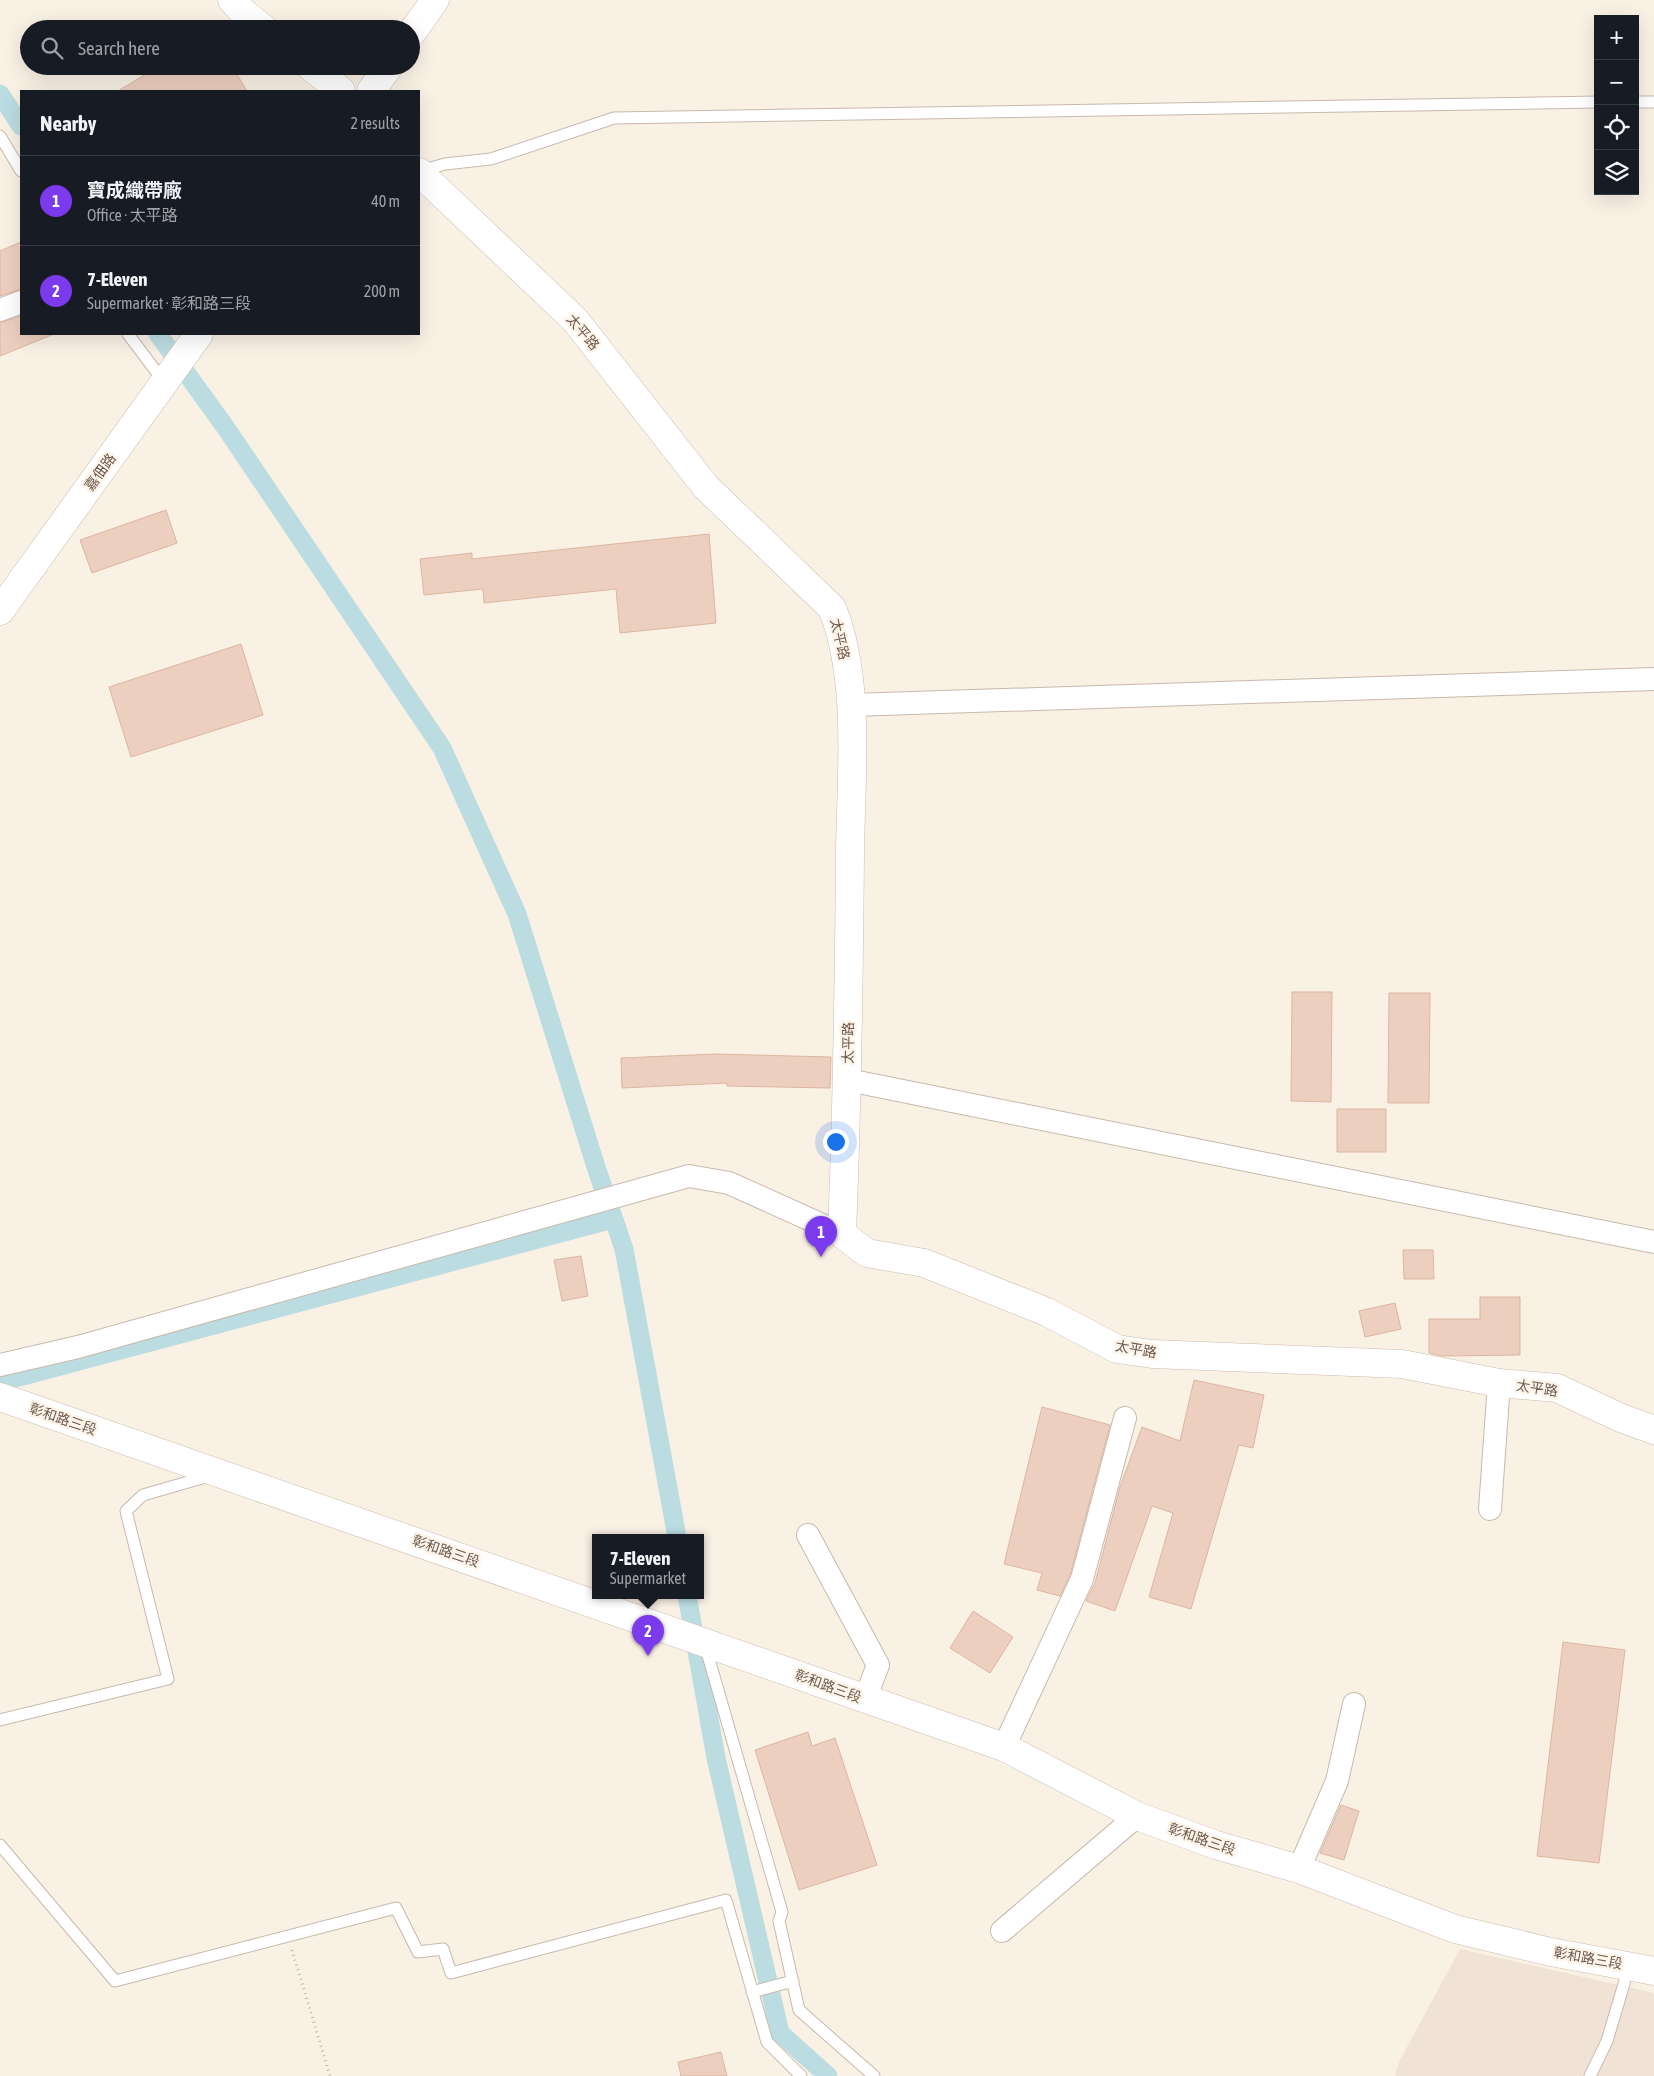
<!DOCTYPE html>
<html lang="en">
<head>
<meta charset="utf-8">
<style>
	:root { --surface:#171b24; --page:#242831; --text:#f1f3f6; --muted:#9ea1a6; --line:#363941; --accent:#7c3aed }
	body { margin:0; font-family:"Asap Condensed","Noto Sans TC",sans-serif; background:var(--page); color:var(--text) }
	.controls { position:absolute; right:15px; top:15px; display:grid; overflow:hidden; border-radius:0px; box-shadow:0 5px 20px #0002 }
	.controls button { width:45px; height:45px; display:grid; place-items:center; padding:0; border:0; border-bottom:1px solid var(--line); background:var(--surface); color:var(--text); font:25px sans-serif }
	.you { position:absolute; left:835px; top:1141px; width:18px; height:18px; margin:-12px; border:4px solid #fff; border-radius:50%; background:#1a73e8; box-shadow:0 0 0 8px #1a73e833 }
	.badge { display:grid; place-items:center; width:32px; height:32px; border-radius:50%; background:var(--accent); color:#fff; font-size:16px; font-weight:700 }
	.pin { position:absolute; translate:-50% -41px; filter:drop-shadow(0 1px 2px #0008) }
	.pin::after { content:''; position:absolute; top:26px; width:18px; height:15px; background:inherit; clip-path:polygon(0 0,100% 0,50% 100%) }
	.popup { position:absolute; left:592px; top:1534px; width:112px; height:65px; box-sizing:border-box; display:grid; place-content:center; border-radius:0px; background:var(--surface); filter:drop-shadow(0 1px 4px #0005); font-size:16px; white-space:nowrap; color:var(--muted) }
	.popup b { font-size:19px; color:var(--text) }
	.popup::after { content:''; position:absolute; left:50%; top:100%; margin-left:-10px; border:10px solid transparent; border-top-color:var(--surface) }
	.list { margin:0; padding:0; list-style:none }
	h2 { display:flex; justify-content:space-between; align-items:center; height:65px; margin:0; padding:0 20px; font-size:21px }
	h2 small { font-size:16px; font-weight:400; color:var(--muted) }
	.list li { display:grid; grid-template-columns:32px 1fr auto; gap:15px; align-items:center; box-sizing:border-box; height:90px; padding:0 20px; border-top:1px solid var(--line) }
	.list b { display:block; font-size:19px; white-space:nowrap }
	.list p { margin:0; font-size:16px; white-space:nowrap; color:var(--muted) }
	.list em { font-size:16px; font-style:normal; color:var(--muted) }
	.icon { flex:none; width:28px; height:28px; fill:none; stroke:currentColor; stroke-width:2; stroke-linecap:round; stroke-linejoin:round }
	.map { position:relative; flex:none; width:1654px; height:2076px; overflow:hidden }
	.search { position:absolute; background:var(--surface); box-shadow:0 5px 20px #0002; left:20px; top:20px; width:400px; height:55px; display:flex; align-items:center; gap:12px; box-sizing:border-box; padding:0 18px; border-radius:28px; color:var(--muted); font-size:19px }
	.panel { position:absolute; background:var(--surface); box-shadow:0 5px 20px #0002; left:20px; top:90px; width:400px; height:245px; border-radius:0px }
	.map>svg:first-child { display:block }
	.residential { fill:#f0e2d4 }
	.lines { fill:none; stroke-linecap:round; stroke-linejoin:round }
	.canal { stroke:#bbdde1; stroke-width:19 }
	.building { fill:#eccfbf; stroke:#ddb5a1 }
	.lane-casing { stroke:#c9b8ac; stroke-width:13 }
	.street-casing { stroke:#c9b8ac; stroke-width:24 }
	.secondary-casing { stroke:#cebaad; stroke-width:29 }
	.path { stroke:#d1b2a3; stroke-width:3; stroke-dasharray:1 4; stroke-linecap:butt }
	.lane { stroke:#fff; stroke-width:11 }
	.street { stroke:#fff; stroke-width:22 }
	.secondary { stroke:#fff; stroke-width:28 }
	.labels { text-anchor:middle; stroke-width:5; stroke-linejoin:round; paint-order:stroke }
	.street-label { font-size:14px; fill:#6f584d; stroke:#fdf5ea }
</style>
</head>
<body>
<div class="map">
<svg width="1654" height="2076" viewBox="0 0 1654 2076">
	<rect width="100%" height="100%" fill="#faf1e5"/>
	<path class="residential" d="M1460,1949L1654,1993V2076H1395L1399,2062Z"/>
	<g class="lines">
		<path class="canal" d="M0,94L21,126
			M158,334L226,428L442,748L517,914L596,1167L624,1249L677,1537
			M0,1382L613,1219
			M687,1595L716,1758L780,2033L828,2076"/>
	</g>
	<path class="building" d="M159,66H232L247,91H118Z
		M21,242V289L0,296V251Z
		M21,316V334H54L0,356V323Z
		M166,510L177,543L92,573L80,540Z
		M709,534L716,623L620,633L616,589L484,603L483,589L424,595L420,559L472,553V559Z
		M241,644L263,715L131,757L109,687Z
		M1292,992H1332L1331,1102L1291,1101Z
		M1389,993H1430L1429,1103H1388Z
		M715,1054L831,1057L830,1088L727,1086V1083L622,1088L621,1058Z
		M1337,1109H1386V1152H1337Z
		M1403,1250H1433L1434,1279H1404Z
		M581,1256L588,1296L562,1301L554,1260Z
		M1480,1297H1520V1355L1442,1356L1429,1353V1319H1480Z
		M1395,1303L1401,1329L1365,1337L1359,1311Z
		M1194,1380L1264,1395L1253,1448L1239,1445L1191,1609L1149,1597L1173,1513L1152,1506L1115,1611L1086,1601L1095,1583L1120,1487L1142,1427L1180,1441Z
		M1042,1407L1110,1425L1070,1575L1060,1596L1037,1590L1042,1573L1004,1564Z
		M973,1611L1013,1637L990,1673L950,1648Z
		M1563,1642L1625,1650L1599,1863L1537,1856Z
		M808,1732L812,1746L835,1738L877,1865L799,1890L755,1750Z
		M1341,1805L1359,1811L1344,1860L1320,1853Z
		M721,2052L727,2076H681L678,2062Z"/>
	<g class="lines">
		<g class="lane-casing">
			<path id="lane" d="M1635,102H1654
				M0,136L21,171
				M420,171L445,164L491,159L614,118L1598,102
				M128,334L164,382
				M705,1645L782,1912L779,1921L799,2010L874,2076
				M0,1720L168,1679L126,1511L143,1495L209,1476
				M0,1845L115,1981L396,1908L418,1952L443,1949L451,1973L726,1900L767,2042L801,2076
				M752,1992L793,1981
				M1590,2076L1607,2041L1629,1967"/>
		</g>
		<g class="street-casing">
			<path id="street" d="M0,310L21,302
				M851,705L1654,679
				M848,1080L1654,1242
				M0,1365L78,1347L689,1176L729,1183L842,1234
				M1490,1509L1499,1383
				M808,1535L878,1665L865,1699
				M1004,1747L1082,1579L1125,1418
				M1299,1869L1337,1781L1354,1704
				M1002,1931L1137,1816"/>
		</g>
		<g class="secondary-casing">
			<path id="secondary" d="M232,0L244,13L264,29
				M411,34L435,0
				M310,66L341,91
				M371,91L389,66
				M419,172L575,320L706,487L832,608C861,679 851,776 850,852C849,979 847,1107 842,1234L867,1253L924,1263L1047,1312L1117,1349L1152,1354L1402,1364L1499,1383L1557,1388L1621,1418L1654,1430
				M0,611L199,334
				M0,1397L1004,1747L1137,1816L1216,1845L1299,1869L1455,1929L1551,1952L1654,1971"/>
		</g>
		<path class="path" d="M292,1950L330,2076"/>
		<use href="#lane" class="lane"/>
		<use href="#street" class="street"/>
		<use href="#secondary" class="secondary"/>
	</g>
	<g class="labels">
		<g class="street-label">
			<text transform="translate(583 332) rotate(50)" y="5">太平路</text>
			<text transform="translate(100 472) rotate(-54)" y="5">嘉佃路</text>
			<text transform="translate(840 639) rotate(77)" y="5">太平路</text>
			<text transform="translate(848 1043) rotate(-89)" y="5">太平路</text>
			<text transform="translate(1136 1349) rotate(10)" y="5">太平路</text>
			<text transform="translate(1537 1388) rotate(9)" y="5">太平路</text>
			<text transform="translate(63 1419) rotate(19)" y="5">彰和路三段</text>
			<text transform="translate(446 1551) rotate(19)" y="5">彰和路三段</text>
			<text transform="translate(828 1686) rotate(20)" y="5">彰和路三段</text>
			<text transform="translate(1202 1839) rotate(19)" y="5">彰和路三段</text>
			<text transform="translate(1588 1958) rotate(10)" y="5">彰和路三段</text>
		</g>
	</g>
</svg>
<div class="controls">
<button>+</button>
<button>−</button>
<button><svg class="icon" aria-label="locate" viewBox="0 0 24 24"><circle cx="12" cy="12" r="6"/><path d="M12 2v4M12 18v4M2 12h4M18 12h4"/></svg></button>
<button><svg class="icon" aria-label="layers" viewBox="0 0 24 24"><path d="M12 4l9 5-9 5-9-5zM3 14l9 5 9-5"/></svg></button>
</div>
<div class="you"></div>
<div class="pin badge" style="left:821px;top:1257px">1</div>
<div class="pin badge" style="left:648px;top:1656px">2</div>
<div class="popup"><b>7-Eleven</b>Supermarket</div>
<div class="search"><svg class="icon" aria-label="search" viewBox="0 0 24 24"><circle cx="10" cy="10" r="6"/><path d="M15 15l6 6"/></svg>Search here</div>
<section class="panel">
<h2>Nearby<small>2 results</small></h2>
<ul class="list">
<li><span class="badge">1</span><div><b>寶成織帶廠</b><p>Office · 太平路</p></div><em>40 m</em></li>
<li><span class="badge">2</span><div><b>7-Eleven</b><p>Supermarket · 彰和路三段</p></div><em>200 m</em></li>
</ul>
</section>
</div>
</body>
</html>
